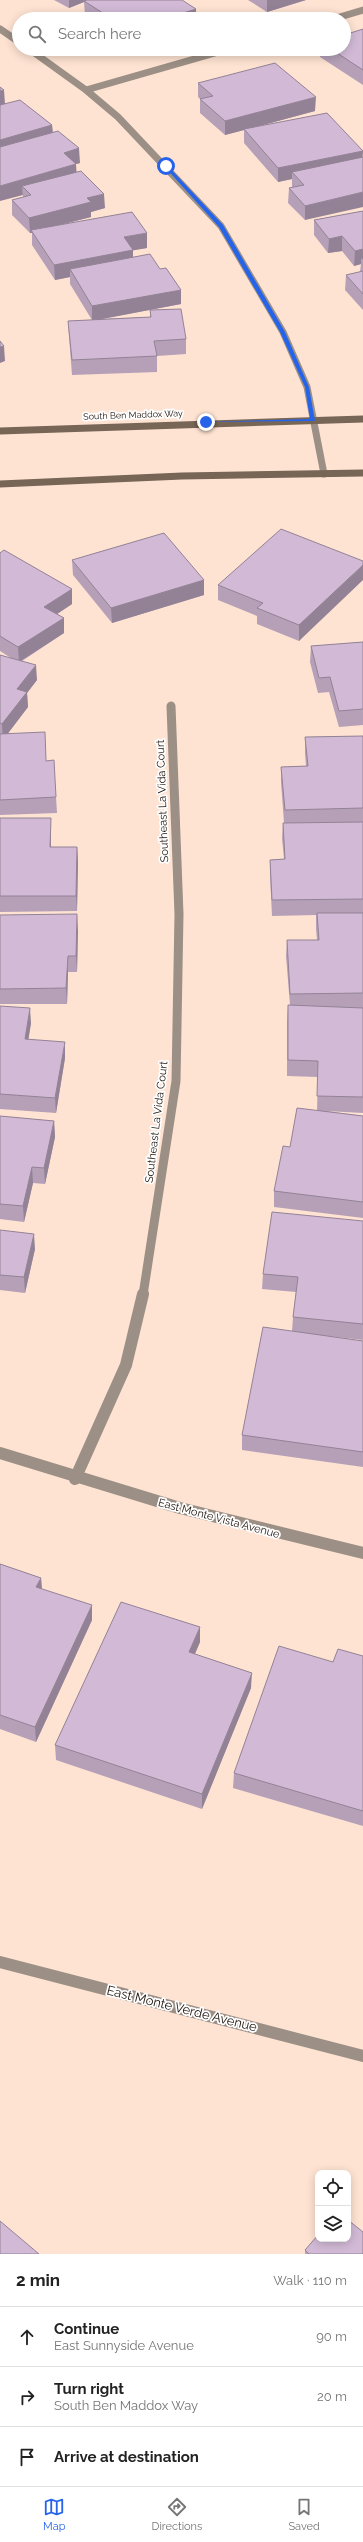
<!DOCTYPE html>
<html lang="en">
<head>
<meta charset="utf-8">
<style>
	:root { --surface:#fff; --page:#f6f6f6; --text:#222; --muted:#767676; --line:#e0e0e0; --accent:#2563eb }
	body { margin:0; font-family:Raleway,sans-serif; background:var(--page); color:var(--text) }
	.controls { position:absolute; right:12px; bottom:12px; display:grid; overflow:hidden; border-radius:8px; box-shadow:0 2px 10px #0003 }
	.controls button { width:36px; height:36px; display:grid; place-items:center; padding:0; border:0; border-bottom:1px solid var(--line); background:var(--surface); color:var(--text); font:20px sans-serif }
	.stop { position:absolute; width:12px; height:12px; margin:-9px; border:3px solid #2563eb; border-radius:50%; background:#fff }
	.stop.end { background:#2563eb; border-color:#fff; box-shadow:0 1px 4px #0008 }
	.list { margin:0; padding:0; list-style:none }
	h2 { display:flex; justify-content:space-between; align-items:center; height:52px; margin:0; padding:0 16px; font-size:17px }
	h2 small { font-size:13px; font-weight:400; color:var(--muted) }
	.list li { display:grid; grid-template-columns:26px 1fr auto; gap:12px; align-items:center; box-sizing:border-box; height:60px; padding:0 16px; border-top:1px solid var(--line) }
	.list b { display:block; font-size:15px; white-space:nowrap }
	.list p { margin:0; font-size:13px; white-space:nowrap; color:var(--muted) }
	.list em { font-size:13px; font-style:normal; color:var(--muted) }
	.icon { flex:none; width:22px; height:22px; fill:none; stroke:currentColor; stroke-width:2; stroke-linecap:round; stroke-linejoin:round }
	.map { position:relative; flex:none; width:363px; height:2254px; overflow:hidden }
	.search { position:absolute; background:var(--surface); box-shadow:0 2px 10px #0003; left:12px; right:12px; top:12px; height:44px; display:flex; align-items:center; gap:10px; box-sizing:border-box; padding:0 14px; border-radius:22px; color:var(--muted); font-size:15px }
	.sheet { height:232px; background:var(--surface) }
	nav { display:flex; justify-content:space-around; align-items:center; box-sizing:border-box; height:56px; border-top:1px solid var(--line); background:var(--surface); font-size:11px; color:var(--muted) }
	nav a { display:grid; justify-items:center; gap:2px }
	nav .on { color:var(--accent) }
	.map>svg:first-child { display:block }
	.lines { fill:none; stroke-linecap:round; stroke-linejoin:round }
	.minor-far2 { stroke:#9c8f85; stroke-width:7 }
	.minor-far1 { stroke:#9c8f85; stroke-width:9 }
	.minor { stroke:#9c8f85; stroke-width:12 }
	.secondary { stroke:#776556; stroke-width:7 }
	.wall { fill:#b5a0b8 }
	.shaded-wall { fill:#938296 }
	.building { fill:#d2bad6; stroke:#938296 }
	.route { fill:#2563eb }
	.labels { text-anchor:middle; stroke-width:3.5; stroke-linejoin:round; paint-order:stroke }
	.far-street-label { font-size:9px; fill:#1d120a; stroke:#fff }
	.street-label { font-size:11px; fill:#1d120a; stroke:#fff }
	.near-street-label { font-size:13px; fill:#1d120a; stroke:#fff }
</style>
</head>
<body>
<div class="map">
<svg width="363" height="2254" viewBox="0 0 363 2254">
	<rect width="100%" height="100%" fill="#fee3d2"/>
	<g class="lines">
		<path class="minor-far2" d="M333,19L363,10
			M0,29L19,42
			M29,49L86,90L118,117L221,226L283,332L307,387L324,474
			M86,90L229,49"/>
		<path class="minor-far1" d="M143,1295L176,1081L179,914L171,706"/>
		<path class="minor" d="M0,1453L180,1508L363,1553
			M75,1479L126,1365L143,1294
			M0,1962L363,2056"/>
		<path class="secondary" d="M0,431L363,419
			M0,484L182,476L363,473"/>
	</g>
	<path class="wall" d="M54,0H182L196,19H91L85,15L84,2L69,8Z
		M248,0H306L267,12Z
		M363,29V85L320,57L321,49H344Z
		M198,83L315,111L259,126L363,151L362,157L305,220L288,203L289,188L292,187V179L278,182L244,143V130L225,135L200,113V99L198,97Z
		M5,104L52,125L53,132L80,163L76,164V172L105,208L91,212V217L63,224L147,248L133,250V258L181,304L100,319L150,317V310L186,339V354L157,356V372L72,375L69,336L68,321L92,320L70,284V277L55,280L32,245V233H30L12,215V200L23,197V195Z
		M363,211V310L345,290L346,275L360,272L361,264L354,266L342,251L328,253L314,235V220Z
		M0,553L72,604L57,614L64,618V633L22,661L37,680L27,693L28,707L8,733L46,761L56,797L57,813L0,815V655L11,658L0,651Z
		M72,560L204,580V595L112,623L73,575Z
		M363,561L299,641L257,624V616L218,600V585Z
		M363,642V725L339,727L329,692L318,693L310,662L311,646Z
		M363,736V1113L326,1111L363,1116V1218L274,1207V1191L290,1147L317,1110L318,1077L287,1076V1021L288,1005H290L286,956L287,940H317L316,929V915L272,916L270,875V860L284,859L282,838L283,823H284L281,782V767L306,766L305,753V737Z
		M0,818L51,833V847H77L78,862L77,911L0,912Z
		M0,915L78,930L77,972H68L67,1004H0Z
		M0,1006L31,1023L28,1039L65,1058L56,1113L0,1109Z
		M0,1116L54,1121L55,1137L45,1184L33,1183L24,1222L0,1219Z
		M363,1221V1340L328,1336L363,1341V1467L242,1450V1435L292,1331L293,1317L296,1292L262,1289L263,1274Z
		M0,1230L35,1249L25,1293L0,1290Z
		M0,1564L41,1578L42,1589L92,1620L36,1742L0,1729Z
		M200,1642L195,1654L251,1688L202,1809L56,1760L55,1745Z
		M363,1656V1826L233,1788L234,1773L333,1662Z
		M305,2250L363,2254H305Z"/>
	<path class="shaded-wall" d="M69,0H91L84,1V2L69,8Z
		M267,0H306L267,12Z
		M196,9V19H164Z
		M4,90L5,104L0,106V91Z
		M316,97L315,111L245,130L244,129V130L225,135V121Z
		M52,125L53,140L0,154V140Z
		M79,148L80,163L64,167V153Z
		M363,151L362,165L292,172V179L278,182V168Z
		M76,164L77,179L22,186L23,195L0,201V186Z
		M363,192V207L305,220V206Z
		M104,194L105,208L91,212V217L33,232L31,230L32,233H30L29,218L87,198Z
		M147,233V248L124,252V237Z
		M342,236V251L328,253L329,239Z
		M363,249V260L361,258V264L354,266L355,251Z
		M133,250V265L70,269V277L55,280L54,265Z
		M181,290V304L92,321V306Z
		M4,346L5,361L0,363V347Z
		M363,565V580L299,641V625Z
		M204,580V595L112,623L111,608Z
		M72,589V604L45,622L44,607Z
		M64,618V633L19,662L18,647Z
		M36,665L37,680L27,693L28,707L3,740L2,724L17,689Z
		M51,818V862L50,847Z
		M77,847L78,862L77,911L76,896Z
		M77,914L78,930L77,972L76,956Z
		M68,956V972L67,1004L66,988Z
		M30,1008L31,1023L26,1055L25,1039Z
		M65,1042V1058L56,1113L55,1098Z
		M54,1121L55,1137L45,1184L44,1168Z
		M32,1167L33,1183L24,1222L23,1206Z
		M34,1234L35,1249L25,1293L24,1277Z
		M41,1578L42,1592L36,1587Z
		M92,1605V1620L36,1742L35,1727Z
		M200,1627V1642L189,1667V1652Z
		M252,1673L251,1688L202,1809V1794Z"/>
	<path class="building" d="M87,0H182L196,9L164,19H100L98,18L106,15L84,1Z
		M363,29V70L331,49H344V35Z
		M275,63L316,97L225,121L200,99L213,96L198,83Z
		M0,87L4,90L0,91Z
		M20,100L52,125L0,140V105Z
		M327,113L363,151L278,168L244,129Z
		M58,131L79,148L64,153L76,164L0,186V147Z
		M363,157V192L305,206L289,188L304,185L292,172Z
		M81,171L104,194L87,198L91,202L29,218L12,200L31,195L22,186Z
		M363,211V249L355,251L342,236L329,239L314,220Z
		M132,212L147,233L124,237L133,250L54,265L31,230Z
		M150,254L160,269L166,268L181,290L92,306L70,269Z
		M363,271V294L346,275Z
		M181,309L186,339L154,341L157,356L72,360L68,321L151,317L150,310Z
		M0,341L4,346L0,347Z
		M281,529L363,561V565L299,625L257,608L263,603L218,585Z
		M164,533L204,580L111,608L72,560Z
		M4,550L72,589L44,607L64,618L18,647L0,636V553Z
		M363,642V709L339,711L330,677L319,678L311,646Z
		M0,655L36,665L17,689L27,692L2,724L0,723Z
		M45,732L46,761L54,760L56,797L0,800V734Z
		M363,736V808L285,810L281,767L308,766L305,737Z
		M0,818H51L50,847H77L76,896H0Z
		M363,822V899L272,900L270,860L285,859L283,823Z
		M317,913H363V993L290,994L287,940H319Z
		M77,914L76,956H68L66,988L0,989V915Z
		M288,1005L363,1008V1097L317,1096L318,1061L288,1060Z
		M0,1006L30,1008L25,1039L65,1042L55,1098L0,1094Z
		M297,1108L363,1116V1202L274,1191L283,1146L290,1147Z
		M0,1116L54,1121L44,1168L32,1167L23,1206L0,1204Z
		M272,1212L363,1221V1324L293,1317L298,1277L263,1274Z
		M0,1230L34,1234L24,1277L0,1275Z
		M263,1327L363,1341V1452L242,1435Z
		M0,1564L41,1578L36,1587L92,1605L35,1727L0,1715Z
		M121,1602L200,1627L189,1652L252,1673L202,1794L55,1745Z
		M279,1646L333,1662L338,1649L363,1656V1811L234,1773Z
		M348,2220L363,2232V2254H309L305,2250L318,2235V2239H348Z
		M0,2221L39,2254H0Z"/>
	<path class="route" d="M167,165L223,225L285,332L309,387L315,421L204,422L310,419L305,387L280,332L219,227L164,166Z"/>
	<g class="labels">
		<g class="far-street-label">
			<text transform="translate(133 415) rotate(-2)" y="3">South Ben Maddox Way</text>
		</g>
		<g class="street-label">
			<text transform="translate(162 801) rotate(-92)" y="4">Southeast La Vida Court</text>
			<text transform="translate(156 1122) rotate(-83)" y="4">Southeast La Vida Court</text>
			<text transform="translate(219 1518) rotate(15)" y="4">East Monte Vista Avenue</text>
		</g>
		<g class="near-street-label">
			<text transform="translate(182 2008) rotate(14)" y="5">East Monte Verde Avenue</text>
		</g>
	</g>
</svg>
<div class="controls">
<button><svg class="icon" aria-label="locate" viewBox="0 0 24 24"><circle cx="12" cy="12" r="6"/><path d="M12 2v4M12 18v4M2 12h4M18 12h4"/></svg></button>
<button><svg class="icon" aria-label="layers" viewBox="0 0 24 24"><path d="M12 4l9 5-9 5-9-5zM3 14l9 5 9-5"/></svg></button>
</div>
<div class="stop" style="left:166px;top:166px"></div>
<div class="stop end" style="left:206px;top:422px"></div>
<div class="search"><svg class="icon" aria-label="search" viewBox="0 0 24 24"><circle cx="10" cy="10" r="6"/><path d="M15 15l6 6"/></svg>Search here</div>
</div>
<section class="sheet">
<h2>2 min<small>Walk · 110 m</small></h2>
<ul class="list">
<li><svg class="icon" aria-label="ahead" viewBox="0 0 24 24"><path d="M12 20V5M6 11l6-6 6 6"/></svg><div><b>Continue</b><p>East Sunnyside Avenue</p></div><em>90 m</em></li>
<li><svg class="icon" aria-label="right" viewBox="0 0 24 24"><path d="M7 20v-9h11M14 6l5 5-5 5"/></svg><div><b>Turn right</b><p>South Ben Maddox Way</p></div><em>20 m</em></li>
<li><svg class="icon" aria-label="arrive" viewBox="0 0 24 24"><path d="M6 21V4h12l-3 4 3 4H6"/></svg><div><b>Arrive at destination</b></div></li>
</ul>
</section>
<nav>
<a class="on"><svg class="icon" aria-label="map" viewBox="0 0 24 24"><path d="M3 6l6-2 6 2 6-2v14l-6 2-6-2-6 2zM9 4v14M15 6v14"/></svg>Map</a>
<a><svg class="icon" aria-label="directions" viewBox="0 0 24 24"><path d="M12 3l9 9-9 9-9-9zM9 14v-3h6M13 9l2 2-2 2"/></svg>Directions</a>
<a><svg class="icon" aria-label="saved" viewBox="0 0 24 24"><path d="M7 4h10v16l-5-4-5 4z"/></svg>Saved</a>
</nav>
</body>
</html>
